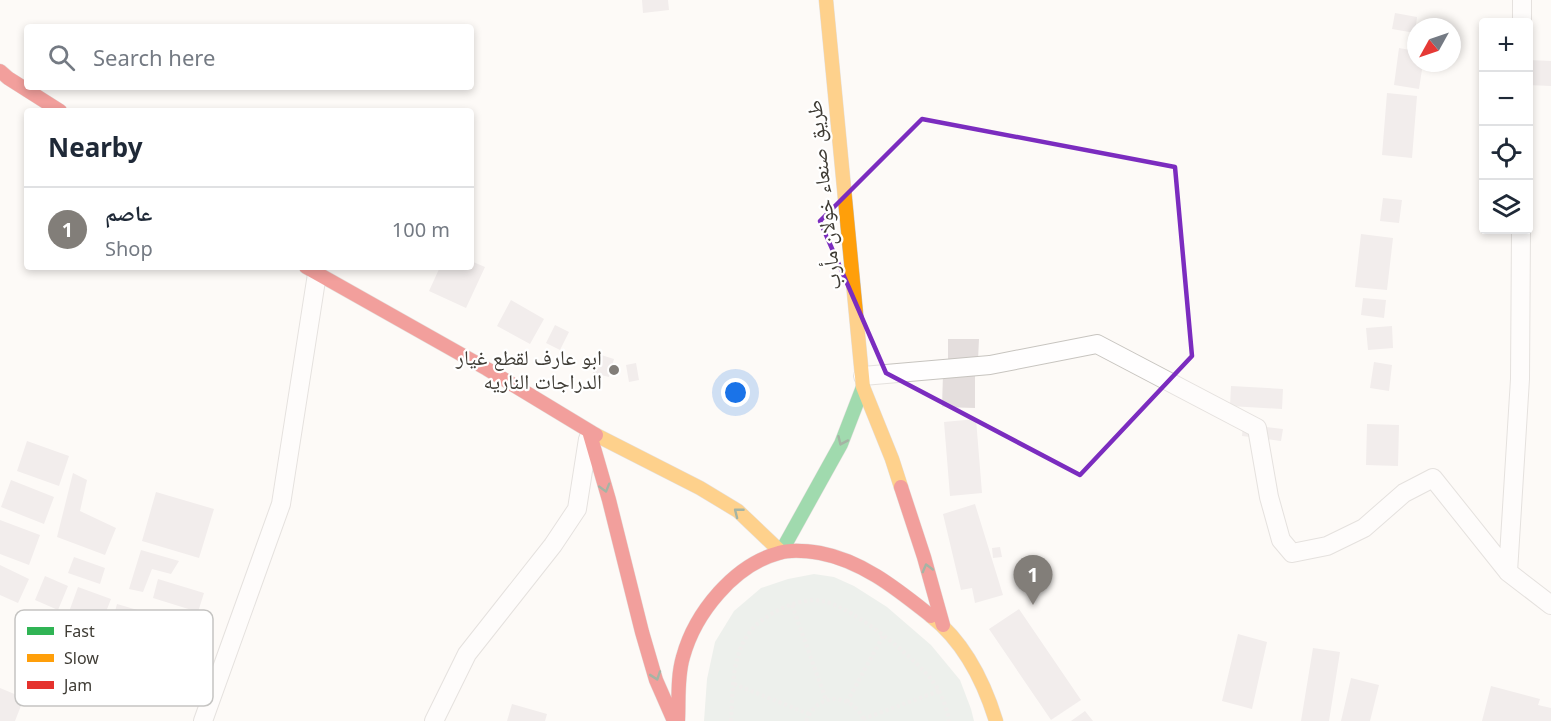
<!DOCTYPE html>
<html lang="en">
<head>
<meta charset="utf-8">
<style>
	:root { --surface:#fff; --page:#f6f6f7; --text:#1f2937; --muted:#747a83; --line:#e0e1e3; --accent:#827e79 }
	body { margin:0; font-family:"Noto Sans","Noto Naskh Arabic",sans-serif; background:var(--page); color:var(--text) }
	.controls { position:absolute; right:18px; top:18px; display:grid; overflow:hidden; border-radius:6px; box-shadow:0 3px 9px #0003 }
	.controls button { width:54px; height:54px; display:grid; place-items:center; padding:0; border:0; border-bottom:2px solid var(--line); background:var(--surface); color:var(--text); font:30px sans-serif }
	.compass { position:absolute; left:1407px; top:18px; width:54px; height:54px; border-radius:50%; background:var(--surface); box-shadow:0 3px 9px #0003; rotate:230deg }
	.you { position:absolute; left:736px; top:393px; width:21px; height:21px; margin:-15px; border:4px solid #fff; border-radius:50%; background:#1a73e8; box-shadow:0 0 0 9px #1a73e833 }
	.badge { display:grid; place-items:center; width:39px; height:39px; border-radius:50%; background:var(--accent); color:#fff; font-size:20px; font-weight:700 }
	.pin { position:absolute; translate:-50% -50px; filter:drop-shadow(0 2px 3px #0008) }
	.pin::after { content:''; position:absolute; top:32px; width:21px; height:18px; background:inherit; clip-path:polygon(0 0,100% 0,50% 100%) }
	.list { margin:0; padding:0; list-style:none }
	h2 { display:flex; justify-content:space-between; align-items:center; height:78px; margin:0; padding:0 24px; font-size:26px }
	h2 small { font-size:20px; font-weight:400; color:var(--muted) }
	.list li { display:grid; grid-template-columns:39px 1fr auto; gap:18px; align-items:center; box-sizing:border-box; height:84px; padding:0 24px; border-top:2px solid var(--line) }
	.list b { display:block; font-size:22px; white-space:nowrap }
	.list p { margin:0; font-size:20px; white-space:nowrap; color:var(--muted) }
	.list em { font-size:20px; font-style:normal; color:var(--muted) }
	.icon { flex:none; width:33px; height:33px; fill:none; stroke:currentColor; stroke-width:2; stroke-linecap:round; stroke-linejoin:round }
	.map { position:relative; flex:none; width:1551px; height:721px; overflow:hidden }
	.search { position:absolute; background:var(--surface); box-shadow:0 3px 9px #0003; left:24px; top:24px; width:450px; height:66px; display:flex; align-items:center; gap:15px; box-sizing:border-box; padding:0 21px; border-radius:6px; color:var(--muted); font-size:22px }
	.panel { position:absolute; background:var(--surface); box-shadow:0 3px 9px #0003; left:24px; top:108px; width:450px; height:162px; border-radius:6px }
	.map>svg:first-child { display:block }
	.green { fill:#dae5dd }
	.building { fill:#e4dedd }
	.lines { fill:none; stroke-linecap:round; stroke-linejoin:round }
	.street-casing { stroke:#c7c4bf; stroke-width:20 }
	.fast-casing { stroke:#c7c4bf; stroke-width:15 }
	.slow-casing { stroke:#c7c4bf; stroke-width:15 }
	.jam-casing { stroke:#c7c4bf; stroke-width:15 }
	.path { stroke:#e0dfde; stroke-width:4; stroke-dasharray:3 3; stroke-linecap:butt }
	.street { stroke:#fffefe; stroke-width:18 }
	.fast { stroke:#30b455; stroke-width:14 }
	.slow { stroke:#ff9f0a; stroke-width:14 }
	.jam { stroke:#e5322d; stroke-width:14 }
	.oneway { stroke:#3a603f }
	.marked { fill:none; stroke:#7b2cbf; stroke-width:4.5; stroke-linejoin:round }
	.poi-dot { fill:#827e79; stroke:#fff; stroke-width:2 }
	.labels { text-anchor:middle; stroke-width:4.5; stroke-linejoin:round; paint-order:stroke }
	.street-label { font-size:21px; fill:#3f3c35; stroke:#fff }
	.poi-label { font-size:21px; fill:#3f3c35; stroke:#fff; text-anchor:end }
	.key { fill:#fff; stroke:#c5c4c2; stroke-width:1.5 }
	.key-label { font-size:16px; fill:#3f3c35 }
</style>
</head>
<body>
<div class="map">
<svg width="1551" height="721" viewBox="0 0 1551 721">
	<rect width="100%" height="100%" fill="#fdfaf7"/>
	<path class="green" d="M814,574L834,577L854,586L887,607L931,645L960,680L971,709L974,721H704L707,679L715,642L734,611L761,588L788,579Z"/>
	<path class="building" d="M642,0H668L669,10L643,13Z
		M1395,13L1417,17L1415,33L1392,29Z
		M1399,48L1416,51V63H1423L1419,89L1394,85Z
		M1528,60L1551,61V86L1528,85Z
		M1387,93L1417,96L1412,158L1382,155Z
		M1383,198L1402,200L1399,223L1380,221Z
		M1361,234L1393,238L1387,290L1355,287Z
		M471,261L485,267L466,308L429,291L440,267H471Z
		M1363,298L1386,300L1384,318L1361,315Z
		M511,300L544,319L530,344L497,326Z
		M555,325L569,332L560,350L546,343Z
		M1392,326L1393,348L1368,350L1366,328Z
		M948,339H979L978,360L948,359Z
		M598,354L614,359L609,377L593,373Z
		M1374,362L1392,365L1389,391L1370,388Z
		M636,363L639,380L629,382L626,365Z
		M943,374L975,375V408L942,407Z
		M1231,386L1283,389L1282,409L1230,406Z
		M976,419L982,493L950,496L944,422Z
		M1243,424L1283,429L1281,441L1242,436Z
		M1367,424L1399,425L1398,466L1366,465Z
		M27,441L69,456L59,486L17,471Z
		M73,473L87,480L80,511L116,528L105,555L57,537Z
		M11,480L54,497L44,524L1,507Z
		M156,492L214,509L199,558L142,541Z
		M975,504L1003,595L975,603L972,588L961,590L943,514Z
		M0,520L40,535L29,565L0,554Z
		M1000,547L1002,557L993,558L992,548Z
		M141,550L179,561L171,574L152,569L143,592L129,589Z
		M74,557L105,568L100,584L68,573Z
		M0,565L29,579L18,603L0,595Z
		M45,576L68,586L58,610L35,600Z
		M158,579L204,593L198,612L153,598Z
		M78,587L111,599L98,632L66,620Z
		M117,604L158,616L148,651L107,640Z
		M1019,609L1081,700L1051,720L989,629Z
		M1238,634L1267,642L1252,709L1222,701Z
		M1313,648L1340,652L1329,721H1301Z
		M1351,678L1379,685L1370,721H1341Z
		M1491,686L1540,699L1538,705L1551,708V721H1482Z
		M0,688L24,698L15,721H0Z
		M512,704L547,714L545,721H507Z
		M1085,711L1093,721H1071Z"/>
	<g class="lines">
		<g class="street-casing">
			<path id="street" d="M1522,22V0
				M1521,230L1520,379L1508,572L1551,605
				M863,376L990,365L1097,344L1257,428L1269,497L1281,540L1292,553L1327,546L1364,528L1404,493L1433,478L1508,572
				M203,721L281,504L317,274
				M434,721L467,654L553,545L577,509L588,439"/>
		</g>
		<g class="fast-casing">
			<path id="fast" d="M781,552L841,444L863,387"/>
		</g>
		<g class="slow-casing">
			<path id="slow" d="M826,0L863,387L892,459L901,487
				M596,435L700,488L738,511L781,552
				M931,616C964,642 984,682 996,721"/>
		</g>
		<g class="jam-casing">
			<path id="jam" d="M0,71L8,78L60,111
				M306,267L487,369L596,435
				M589,431L609,500L642,632L656,680L674,721
				M901,487L924,557L943,625
				M678,721C679,700 677,677 683,657C695,613 734,565 779,553C791,549 808,551 820,553C863,561 898,590 931,616"/>
		</g>
		<path class="path" d="M792,605L826,700
			M734,684L809,714
			M847,702L883,636
			M863,719L939,691
			M731,721C733,693 731,660 747,636C760,615 799,596 823,601C854,608 911,655 931,679C940,690 947,707 949,721
			M806,721C818,692 851,692 864,720"/>
		<use href="#street" class="street"/>
		<use href="#fast" class="fast"/>
		<use href="#slow" class="slow"/>
		<use href="#jam" class="jam"/>
	</g>
	<defs><path id="oneway-chevron" d="M-2-3.5L2.5 0L-2 3.5" fill="none" stroke-width="1.6" stroke-linecap="round" stroke-linejoin="round" transform="scale(1.5)"/></defs>
	<g class="oneway">
		<use href="#oneway-chevron" transform="translate(842 441) rotate(114)"/>
		<use href="#oneway-chevron" transform="translate(605 488) rotate(74)"/>
		<use href="#oneway-chevron" transform="translate(738 512) rotate(-142)"/>
		<use href="#oneway-chevron" transform="translate(927 568) rotate(-105)"/>
		<use href="#oneway-chevron" transform="translate(656 676) rotate(71)"/>
	</g>
	<path d="M0 0H1551V721H0ZM922,119L1175,167L1192,356L1080,475L886,373L820,221Z" fill="#fdfaf7" fill-opacity=".55" fill-rule="evenodd"/>
	<path class="marked" d="M922,119L1175,167L1192,356L1080,475L886,373L820,221Z"/>
	<circle class="poi-dot" cx="614" cy="370" r="6"/>
	<g class="labels">
		<g class="street-label">
			<text transform="translate(824 195) rotate(-96)" y="7">طريق صنعاء خولان مأرب</text>
		</g>
		<g class="poi-label">
			<text x="602" y="365">ابو عارف لقطع غيار<tspan x="602" dy="24">الدراجات الناريه</tspan></text>
		</g>
	</g>
	<rect x="15" y="610" width="198" height="96" rx="9" class="key"/>
	<rect x="27" y="627" width="27" height="8" fill="#30b455"/>
	<rect x="27" y="654" width="27" height="8" fill="#ff9f0a"/>
	<rect x="27" y="681" width="27" height="8" fill="#e5322d"/>
	<g class="key-label">
		<text x="64" y="637">Fast</text>
		<text x="64" y="664">Slow</text>
		<text x="64" y="691">Jam</text>
	</g>
</svg>
<div class="controls">
<button>+</button>
<button>−</button>
<button><svg class="icon" aria-label="locate" viewBox="0 0 24 24"><circle cx="12" cy="12" r="6"/><path d="M12 2v4M12 18v4M2 12h4M18 12h4"/></svg></button>
<button><svg class="icon" aria-label="layers" viewBox="0 0 24 24"><path d="M12 4l9 5-9 5-9-5zM3 14l9 5 9-5"/></svg></button>
</div>
<svg class="compass" viewBox="-18 -18 36 36"><path d="M0-13l5 13h-10z" fill="#e53935"/><path d="M0 13l5-13h-10z" fill="#747a83"/></svg>
<div class="you"></div>
<div class="pin badge" style="left:1033px;top:605px">1</div>
<div class="search"><svg class="icon" aria-label="search" viewBox="0 0 24 24"><circle cx="10" cy="10" r="6"/><path d="M15 15l6 6"/></svg>Search here</div>
<section class="panel">
<h2>Nearby<small></small></h2>
<ul class="list">
<li><span class="badge">1</span><div><b>عاصم</b><p>Shop</p></div><em>100 m</em></li>
</ul>
</section>
</div>
</body>
</html>
